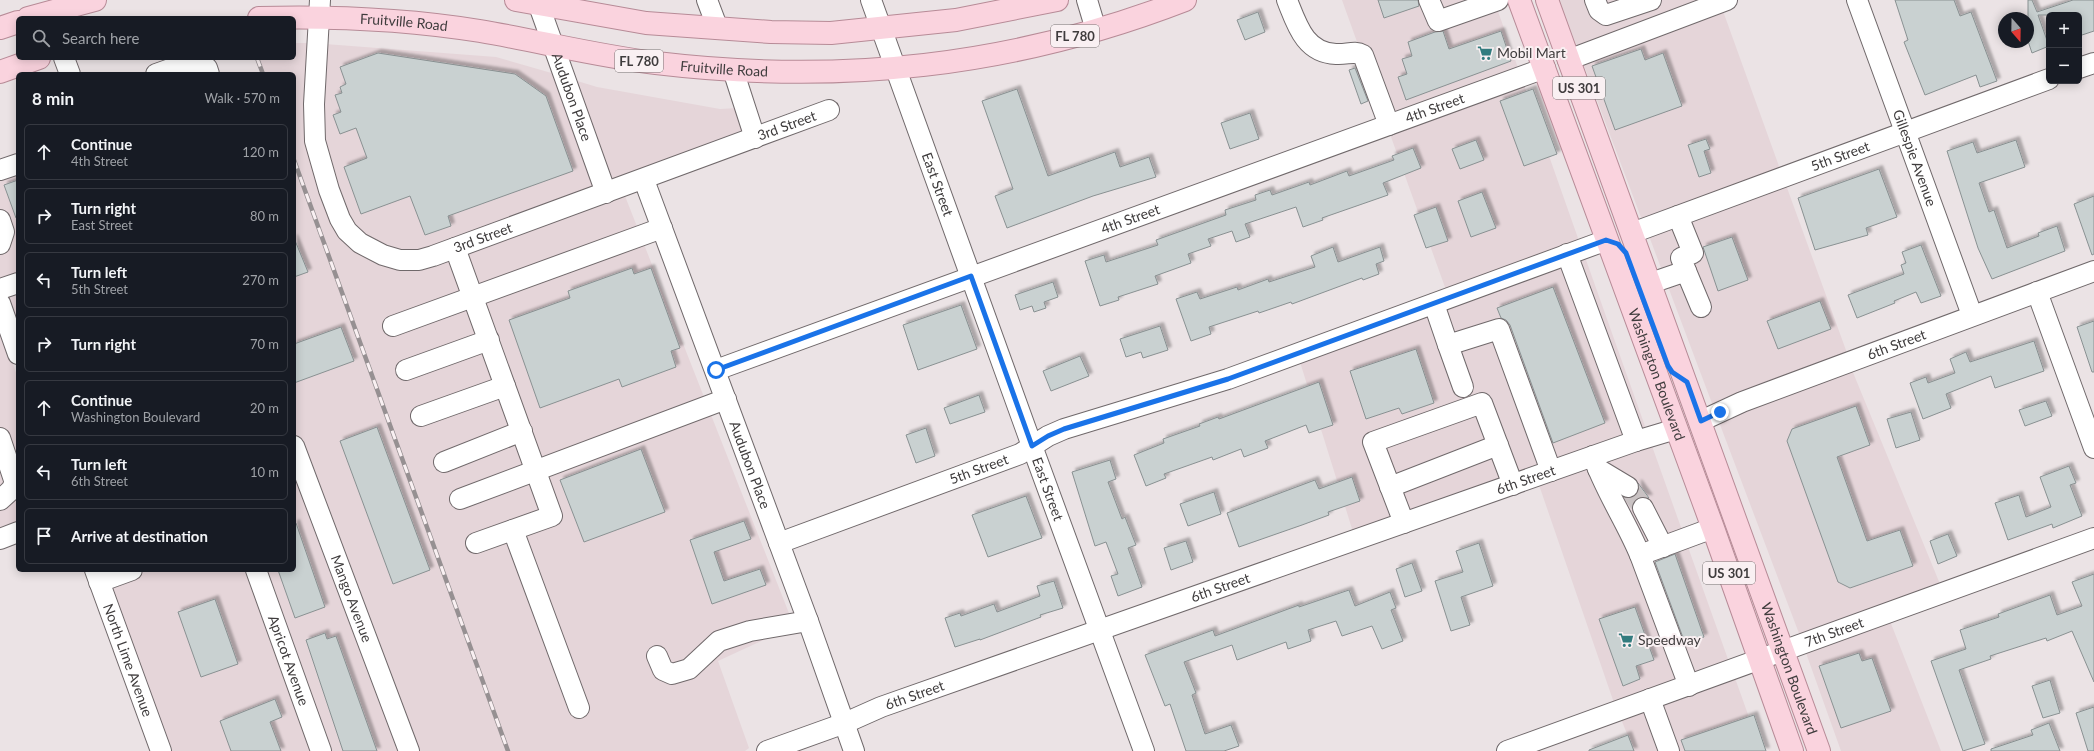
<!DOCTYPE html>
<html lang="en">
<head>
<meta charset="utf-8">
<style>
	:root { --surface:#171b24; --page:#20242c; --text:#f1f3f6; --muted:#9ea1a6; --line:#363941 }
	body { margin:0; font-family:Lato,sans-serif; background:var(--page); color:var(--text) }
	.controls { position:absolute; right:12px; top:12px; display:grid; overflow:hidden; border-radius:6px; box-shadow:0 2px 10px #0003 }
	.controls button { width:36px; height:36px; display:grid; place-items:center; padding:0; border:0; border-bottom:1px solid var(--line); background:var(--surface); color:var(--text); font:20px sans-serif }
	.compass { position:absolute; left:1998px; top:12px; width:36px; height:36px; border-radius:50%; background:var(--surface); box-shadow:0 2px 10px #0003; rotate:160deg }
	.stop { position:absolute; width:12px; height:12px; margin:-9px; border:3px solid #1a73e8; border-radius:50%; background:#fff }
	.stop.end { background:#1a73e8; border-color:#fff; box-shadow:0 1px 4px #0008 }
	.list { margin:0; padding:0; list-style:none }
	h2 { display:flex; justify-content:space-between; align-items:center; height:52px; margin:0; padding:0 16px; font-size:17px }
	h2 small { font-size:13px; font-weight:400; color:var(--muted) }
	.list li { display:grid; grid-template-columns:26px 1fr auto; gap:12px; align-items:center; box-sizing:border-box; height:56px; margin:0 8px 8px; padding:0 8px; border:1px solid var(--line); border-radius:6px }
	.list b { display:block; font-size:15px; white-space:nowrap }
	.list p { margin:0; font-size:13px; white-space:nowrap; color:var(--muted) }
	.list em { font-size:13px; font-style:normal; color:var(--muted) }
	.icon { flex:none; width:22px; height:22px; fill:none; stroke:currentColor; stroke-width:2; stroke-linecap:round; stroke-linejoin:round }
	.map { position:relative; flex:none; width:2094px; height:751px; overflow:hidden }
	.search { position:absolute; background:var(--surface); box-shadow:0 2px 10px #0003; left:16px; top:16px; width:280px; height:44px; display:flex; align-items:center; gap:10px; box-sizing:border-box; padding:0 14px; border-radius:6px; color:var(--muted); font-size:15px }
	.panel { position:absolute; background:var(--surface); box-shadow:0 2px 10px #0003; left:16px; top:72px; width:280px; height:500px; border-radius:6px }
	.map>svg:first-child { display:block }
	.built { fill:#e5d5d9 }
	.building { fill:#c9d1d1; stroke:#899192; filter:url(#shadow) }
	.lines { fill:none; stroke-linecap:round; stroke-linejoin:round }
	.minor-tunnel { stroke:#c9c2c3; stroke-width:20; stroke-dasharray:20 10; stroke-linecap:butt }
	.minor-casing { stroke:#70696b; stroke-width:22 }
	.major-casing { stroke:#b78b97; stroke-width:24 }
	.minor { stroke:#fff; stroke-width:20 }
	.major { stroke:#fad3de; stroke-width:22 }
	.rail-casing { stroke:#969092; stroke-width:4.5 }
	.rail { stroke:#f9f0f2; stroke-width:3; stroke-dasharray:9; stroke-linecap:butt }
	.route { stroke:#1a73e8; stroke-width:5 }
	.labels { text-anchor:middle; stroke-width:4; stroke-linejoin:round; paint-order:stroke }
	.shield { fill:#f9f0f2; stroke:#777273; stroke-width:1 }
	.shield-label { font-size:13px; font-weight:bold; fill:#3f3c3d }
	.street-label { font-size:14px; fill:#3f3c3d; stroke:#f9f0f2 }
	.poi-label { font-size:14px; fill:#3f3c3d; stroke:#f9f0f2; text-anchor:start }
</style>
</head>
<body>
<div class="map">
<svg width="2094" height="751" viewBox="0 0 2094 751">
	<defs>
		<filter id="shadow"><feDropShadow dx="3.5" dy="-3.5" stdDeviation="1" flood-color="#0004"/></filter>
	</defs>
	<rect width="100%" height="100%" fill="#ebe3e5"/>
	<path class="built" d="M1342,0H1494L1518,68L1384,117Z
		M1559,0H1702L1577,47Z
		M1723,11L1780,169L1642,220L1583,63Z
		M294,43H309L306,115L342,237L436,265L625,196L794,626L718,661L749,748L745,751H417L296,434L294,433V74H261L255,58H294Z
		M325,44L496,57L555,74L595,188L418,251H400L373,241L353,225L347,215L323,141Z
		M574,80L597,87L720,109L737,108L745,132L610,182Z
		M1524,85L1579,241L1446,290L1390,134Z
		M18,160V274L0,280V165Z
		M1786,185L1847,353L1713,406L1649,236Z
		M1585,257L1646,429L1353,532L1300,362Z
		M18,293V330L6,297Z
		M0,328L18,378V522L0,529Z
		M1852,370L1940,584L1800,636L1719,422Z
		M1652,446L1729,662L1614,703L1539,485Z
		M294,466L400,751H329L264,570H294Z
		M104,570H247L312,751H169Z
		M1890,621L1941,751H1841L1806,653Z
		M1735,678L1761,751H1634L1621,719Z"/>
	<path class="building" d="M1378,0H1418L1419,6L1384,18Z
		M1895,0H1954L1960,16L1971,12L1997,81L1980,87L1976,75L1925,95L1904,42L1908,40Z
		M2028,0H2032L2037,12L2073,0H2094V31L2079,36V15H2038L2049,46L2032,53L2028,41Z
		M1258,12L1265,32L1245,40L1237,20Z
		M1443,31L1449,49L1501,31L1511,61L1406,100L1398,77L1407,74L1402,59L1412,56L1408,42L1435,32Z
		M1641,49L1645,60L1663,53L1682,106L1615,130L1592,66Z
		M378,53L515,74L546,96L573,171L448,216L451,226L425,235L410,196L361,214L344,167L367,158L356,128L340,134L333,115L341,112L335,95L342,93L340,87L346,84L340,67Z
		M1355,68L1368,101L1361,104L1349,70Z
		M1017,89L1048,176L1115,152L1120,167L1149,157L1156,177L1093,196L1007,228L995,196L1013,189L982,101Z
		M1533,89L1557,154L1524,166L1500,101Z
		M1250,113L1259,139L1230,149L1221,123Z
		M1706,139L1710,149L1704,151L1711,173L1699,177L1688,145Z
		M1476,140L1484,160L1460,169L1452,149Z
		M2016,140L2025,167L1979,183L1989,212L1994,210L2007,248L2039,236L2038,233L2057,226L2065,251L1992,279L1978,248L1947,151L1973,142L1977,153Z
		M1413,148L1421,168L1383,183L1388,195L1322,218L1323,220L1303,227L1296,207L1245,224L1250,237L1236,242L1232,231L1208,239L1211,246L1188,254L1191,263L1155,276L1158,284L1118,297L1119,300L1100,306L1085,261L1104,255L1106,262L1158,245L1156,240L1226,215L1225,210L1256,200L1255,195L1270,190L1272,195L1309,182L1310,185L1347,171L1349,176L1394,160L1392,156Z
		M1879,169L1897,217L1866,228L1868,235L1815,250L1798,198Z
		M18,180V218H16L4,185Z
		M1482,192L1496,228L1471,237L1458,201Z
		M2094,196V254L2092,255L2074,204Z
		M1436,207L1448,241L1426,248L1414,215Z
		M1732,237L1748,280L1718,291L1703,247Z
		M294,238L308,272L294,277Z
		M1921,245L1941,296L1921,303L1916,292L1894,301L1895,303L1857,318L1848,295L1904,274L1901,265L1906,263L1902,252Z
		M1333,247L1338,262L1380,247L1384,261L1376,264L1379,274L1363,280L1362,278L1292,304L1291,302L1259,313L1258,311L1209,327L1211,334L1191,341L1176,299L1197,292L1200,299L1237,287L1238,290L1268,279L1269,282L1315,267L1311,256Z
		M632,268L634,274L651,268L680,348L671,351L676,367L622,387L619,379L540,408L509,320L570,298L568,291Z
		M1053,282L1058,297L1044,302L1046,308L1034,312L1032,306L1020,310L1015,295Z
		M1553,287L1605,423L1553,443L1510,325L1506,320L1501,318L1497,308Z
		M1820,301L1831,329L1778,349L1767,321Z
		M961,305L977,349L918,370L903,325Z
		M2094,321V372H2092L2077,327Z
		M1160,326L1168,350L1143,358L1141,352L1126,357L1120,339Z
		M341,327L354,361L294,383V344Z
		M2034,341L2044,371L1995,388L1991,376L1946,394L1951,408L1923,419L1910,383L1926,377L1928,383L1955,373L1950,359L1966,352L1970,362Z
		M1416,349L1434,403L1402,414L1399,408L1366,419L1350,371Z
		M1080,356L1089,376L1051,391L1043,371Z
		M1319,382L1333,425L1309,433L1306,425L1265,441L1268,448L1244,457L1241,449L1213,460L1212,457L1164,474L1166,478L1146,486L1134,455L1164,443L1163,439L1200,426L1199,424L1218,417L1219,419Z
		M979,395L985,412L950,424L944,408Z
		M2046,401L2052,416L2025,426L2019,410Z
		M1856,406L1870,445L1837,457L1867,541L1900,530L1913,566L1850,588L1838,582L1787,441L1792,429Z
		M1911,412L1920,440L1896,448L1887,419Z
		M377,427L430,570L393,584L340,441Z
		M926,428L935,456L916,463L906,435Z
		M641,449L665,512L584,542L560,480Z
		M1110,460L1116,479L1108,482L1122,519L1125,517L1136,545L1128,548L1142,587L1118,596L1111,576L1118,574L1106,542L1095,546L1072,472Z
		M2069,466L2076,483L2070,485L2082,516L2053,528L2052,524L2008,540L1995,503L2019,495L2026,517L2051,507L2040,477Z
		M1352,477L1360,501L1328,512L1329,515L1302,525L1239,547L1227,513L1315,480L1319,489Z
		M1638,483L1649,498H1638L1632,506L1626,498L1633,497L1638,493Z
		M1214,492L1221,514L1188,526L1180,504Z
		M1026,496L1042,538L988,557L972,515Z
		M744,521L751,539L714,552L724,581L760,569L766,585L712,604L690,540Z
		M296,523L325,607L295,618L278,570H294V524Z
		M1948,534L1957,556L1938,564L1930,541Z
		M1186,541L1193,562L1171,570L1164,548Z
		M1479,543L1493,586L1461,597L1470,625L1451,631L1435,581L1463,572L1456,551Z
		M1675,554L1704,637L1685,643L1655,562Z
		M1412,563L1422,591L1405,597L1396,569Z
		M2094,574V682L2072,631L2047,641L2046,638L1990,656L1991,659L1959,670L1985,744L1963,751L1931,661L1966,649L1960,630L1999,617L1998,614L2050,595L2057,615L2082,606L2072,582Z
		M1054,581L1063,608L1040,615L1041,617L980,640V639L955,647L945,618L960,613L961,616L994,604L997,612L1040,596L1037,586Z
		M1349,590L1355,606L1390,592L1396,608L1391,610L1403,641L1382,649L1372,626L1342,636L1336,621L1308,630L1311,641L1288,649L1286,642L1237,660L1232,645L1184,662L1196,693L1192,695L1205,734L1231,725L1239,746L1224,751H1186L1170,704L1165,706L1145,655L1213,630L1215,636L1299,605V607Z
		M215,599L238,664L201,677L178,612Z
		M1635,607L1654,660L1636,666L1640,679L1623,686L1599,619Z
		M325,633L327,639L336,636L377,751H343L306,640Z
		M1859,653L1862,661L1872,658L1891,711L1841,728L1819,666Z
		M2050,680L2060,713L2043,718L2032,686Z
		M275,699L282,717L270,722L281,751H231L220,721Z
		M2094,707V751H2088L2076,713Z
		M1754,715L1766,751H1685L1681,740Z
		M2049,723L2060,751H1991V749L2033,735L2031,730Z
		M1628,735L1634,751H1589V750Z"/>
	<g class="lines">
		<path class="minor-tunnel" d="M1628,487L1643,508"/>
		<g class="minor-casing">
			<g id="minor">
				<path id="s1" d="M320,0L314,104L315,141L329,190L340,219L347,231L360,243L383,255L400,260H419L433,256L829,110"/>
				<path id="s2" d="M537,0L606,193"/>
				<path d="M707,0L718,29"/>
				<path id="s3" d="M871,0L1032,446L1144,751"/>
				<path d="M1087,0L1096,30"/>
				<path d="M1287,0C1297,25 1305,53 1336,54C1347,55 1354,50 1363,55L1389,125"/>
				<path d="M1429,0L1438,21L1498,0"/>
				<path d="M1595,0L1599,10L1606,15L1651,0"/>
				<path id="s4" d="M1857,0L1972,315"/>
				<path d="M64,58L70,74"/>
				<path d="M1568,60L1727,0"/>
				<path d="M2079,68L2094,63"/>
				<path d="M733,70L755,138"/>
				<path d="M156,74L190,62L207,68L209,74"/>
				<path d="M0,170L18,164"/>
				<path id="s5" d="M644,180L808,621L854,751"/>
				<path d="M1678,216L1693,253L1681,258L1686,271"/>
				<path d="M0,220L4,232L0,244"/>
				<path id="s6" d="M1632,233L2049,79"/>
				<path d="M455,248L552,516L476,543"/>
				<path d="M1567,254L1636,441"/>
				<path d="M1651,283L1686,271L1701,307"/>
				<path d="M0,289L18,283"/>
				<path d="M2037,292L2094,448"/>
				<path d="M0,303L18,354"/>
				<path d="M1434,304L1448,345L1499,329L1551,471"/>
				<path d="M393,326L662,228"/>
				<path d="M1448,345L1463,387"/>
				<path d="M406,370L489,340"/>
				<path id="s7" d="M716,370L1545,68"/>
				<path d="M421,416L505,386"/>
				<path id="s8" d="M1701,421L1742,402L2094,271"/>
				<path d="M0,438L15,483L11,490L0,500"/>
				<path id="s9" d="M294,446L409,751"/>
				<path d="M1593,456C1605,491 1626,521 1640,555L1713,528"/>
				<path d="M444,462L522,431"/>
				<path d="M1598,469L1628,487"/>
				<path d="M1390,487L1498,445"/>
				<path d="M460,499L726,399"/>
				<path d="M1643,508L1663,547"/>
				<path d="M1404,523L1373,442L1482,403L1513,485"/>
				<path d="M513,530L579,708"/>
				<path d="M0,539L18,532"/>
				<path id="s10" d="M779,543L1020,454L1048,436L1064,429L1228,379L1607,240"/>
				<path d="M1640,555L1689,686"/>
				<path id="s11" d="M95,570L161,751"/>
				<path id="s12" d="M256,570L321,751"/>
				<path d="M99,582L132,570"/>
				<path d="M657,656L663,670L672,674L689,669L719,641L750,631L808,621"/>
				<path d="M1650,699L1669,751"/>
				<path id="s13" d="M767,751L845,723L881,707L1636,441L1676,429"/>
				<path id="s14" d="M1507,751L2094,538"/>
			</g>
		</g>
		<g class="major-casing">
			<g id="major">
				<path d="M516,0L646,23L771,32L831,33L956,20L1057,0"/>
				<path id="s15" d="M1519,0L1713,528L1792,751"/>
				<path id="s16" d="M1547,0L1819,751"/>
				<path d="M28,18L95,0"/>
				<path id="s17" d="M259,18C333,16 406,19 480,31C539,41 597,56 656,63C840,85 1012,67 1185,0"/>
				<path d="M0,28L18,22"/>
				<path d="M0,72L39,58"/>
			</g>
		</g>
		<use href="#minor" class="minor"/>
		<use href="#major" class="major"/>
		<g class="rail-casing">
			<path id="rail" d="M257,58L263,74
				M294,160L508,751"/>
		</g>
		<use href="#rail" class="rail"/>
	</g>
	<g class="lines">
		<path class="route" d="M716,370L971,276L1032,446L1048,436L1064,429L1228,379L1606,240L1618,244L1626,253L1668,366L1672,372L1687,382L1701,421L1720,412"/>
	</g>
	<defs>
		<g id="supermarket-bare" transform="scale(1.2)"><path d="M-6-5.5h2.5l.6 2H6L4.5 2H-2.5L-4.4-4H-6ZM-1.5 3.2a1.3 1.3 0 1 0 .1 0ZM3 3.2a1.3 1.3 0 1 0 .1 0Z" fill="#337c7f" stroke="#f9f0f2" stroke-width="2.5" paint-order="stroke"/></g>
	</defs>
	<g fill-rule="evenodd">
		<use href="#supermarket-bare" x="1485" y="53"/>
		<use href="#supermarket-bare" x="1626" y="640"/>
	</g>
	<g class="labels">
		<g class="shield">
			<rect x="1051" y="25" width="48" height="22" rx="3"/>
			<rect x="615" y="50" width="48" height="22" rx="3"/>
			<rect x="1553" y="77" width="52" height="22" rx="3"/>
			<rect x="1703" y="562" width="52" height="22" rx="3"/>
		</g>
		<g class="shield-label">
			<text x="1075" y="41">FL 780</text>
			<text x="639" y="66">FL 780</text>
			<text x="1579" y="93">US 301</text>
			<text x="1729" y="578">US 301</text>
		</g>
		<g class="street-label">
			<text dy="5" stroke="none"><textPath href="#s17" startOffset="145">Fruitville Road</textPath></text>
			<text dy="5" stroke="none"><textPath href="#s17" startOffset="469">Fruitville Road</textPath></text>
			<text dy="5" stroke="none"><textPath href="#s2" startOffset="103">Audubon Place</textPath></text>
			<text dy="5" stroke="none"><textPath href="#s7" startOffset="765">4th Street</textPath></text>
			<text dy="5" stroke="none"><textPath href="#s1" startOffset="709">3rd Street</textPath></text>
			<text dy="5" stroke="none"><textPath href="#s6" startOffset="222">5th Street</textPath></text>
			<text dy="5" stroke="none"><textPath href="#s4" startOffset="168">Gillespie Avenue</textPath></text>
			<text dy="5" stroke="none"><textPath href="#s3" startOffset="196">East Street</textPath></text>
			<text dy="5" stroke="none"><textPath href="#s7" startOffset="441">4th Street</textPath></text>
			<text dy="5" stroke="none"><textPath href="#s1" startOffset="385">3rd Street</textPath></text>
			<text dy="5" stroke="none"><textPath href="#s8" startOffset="210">6th Street</textPath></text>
			<text dy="5" stroke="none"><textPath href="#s15" startOffset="399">Washington Boulevard</textPath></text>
			<text dy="5" stroke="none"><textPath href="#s5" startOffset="304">Audubon Place</textPath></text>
			<text dy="5" stroke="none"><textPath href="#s10" startOffset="213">5th Street</textPath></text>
			<text dy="5" stroke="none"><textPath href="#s13" startOffset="806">6th Street</textPath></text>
			<text dy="5" stroke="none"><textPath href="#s3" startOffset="520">East Street</textPath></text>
			<text dy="5" stroke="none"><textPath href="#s13" startOffset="482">6th Street</textPath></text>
			<text dy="5" stroke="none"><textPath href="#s9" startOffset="163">Mango Avenue</textPath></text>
			<text dy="5" stroke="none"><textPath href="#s14" startOffset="348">7th Street</textPath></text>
			<text dy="5" stroke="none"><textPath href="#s12" startOffset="96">Apricot Avenue</textPath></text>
			<text dy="5" stroke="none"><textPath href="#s11" startOffset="96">North Lime Avenue</textPath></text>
			<text dy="5" stroke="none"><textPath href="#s16" startOffset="711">Washington Boulevard</textPath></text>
			<text dy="5" stroke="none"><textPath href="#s13" startOffset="158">6th Street</textPath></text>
		</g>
		<g class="poi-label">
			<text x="1497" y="58">Mobil Mart</text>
			<text x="1638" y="645">Speedway</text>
		</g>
	</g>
</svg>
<div class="controls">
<button>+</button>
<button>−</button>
</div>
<svg class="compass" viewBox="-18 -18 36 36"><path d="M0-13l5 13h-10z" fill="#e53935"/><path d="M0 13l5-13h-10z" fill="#9ea1a6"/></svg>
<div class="stop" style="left:716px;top:370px"></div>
<div class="stop end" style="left:1720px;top:412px"></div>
<div class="search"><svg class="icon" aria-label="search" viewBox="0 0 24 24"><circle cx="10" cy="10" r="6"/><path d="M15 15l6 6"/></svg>Search here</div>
<section class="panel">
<h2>8 min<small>Walk · 570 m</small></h2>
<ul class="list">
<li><svg class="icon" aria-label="ahead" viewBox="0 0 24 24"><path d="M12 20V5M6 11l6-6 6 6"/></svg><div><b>Continue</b><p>4th Street</p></div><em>120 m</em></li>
<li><svg class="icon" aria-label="right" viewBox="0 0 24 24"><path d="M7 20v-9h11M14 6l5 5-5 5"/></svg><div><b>Turn right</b><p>East Street</p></div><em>80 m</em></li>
<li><svg class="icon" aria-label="left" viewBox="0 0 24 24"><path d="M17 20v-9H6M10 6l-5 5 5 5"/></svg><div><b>Turn left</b><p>5th Street</p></div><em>270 m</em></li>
<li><svg class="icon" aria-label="right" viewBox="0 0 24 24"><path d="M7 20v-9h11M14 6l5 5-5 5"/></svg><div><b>Turn right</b></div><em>70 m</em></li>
<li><svg class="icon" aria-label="ahead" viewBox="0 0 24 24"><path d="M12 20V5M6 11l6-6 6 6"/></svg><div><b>Continue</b><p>Washington Boulevard</p></div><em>20 m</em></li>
<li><svg class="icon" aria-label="left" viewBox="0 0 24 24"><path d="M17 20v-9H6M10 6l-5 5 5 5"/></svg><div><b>Turn left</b><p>6th Street</p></div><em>10 m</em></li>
<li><svg class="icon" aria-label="arrive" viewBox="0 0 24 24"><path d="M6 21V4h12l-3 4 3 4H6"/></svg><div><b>Arrive at destination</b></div></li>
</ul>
</section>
</div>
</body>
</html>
